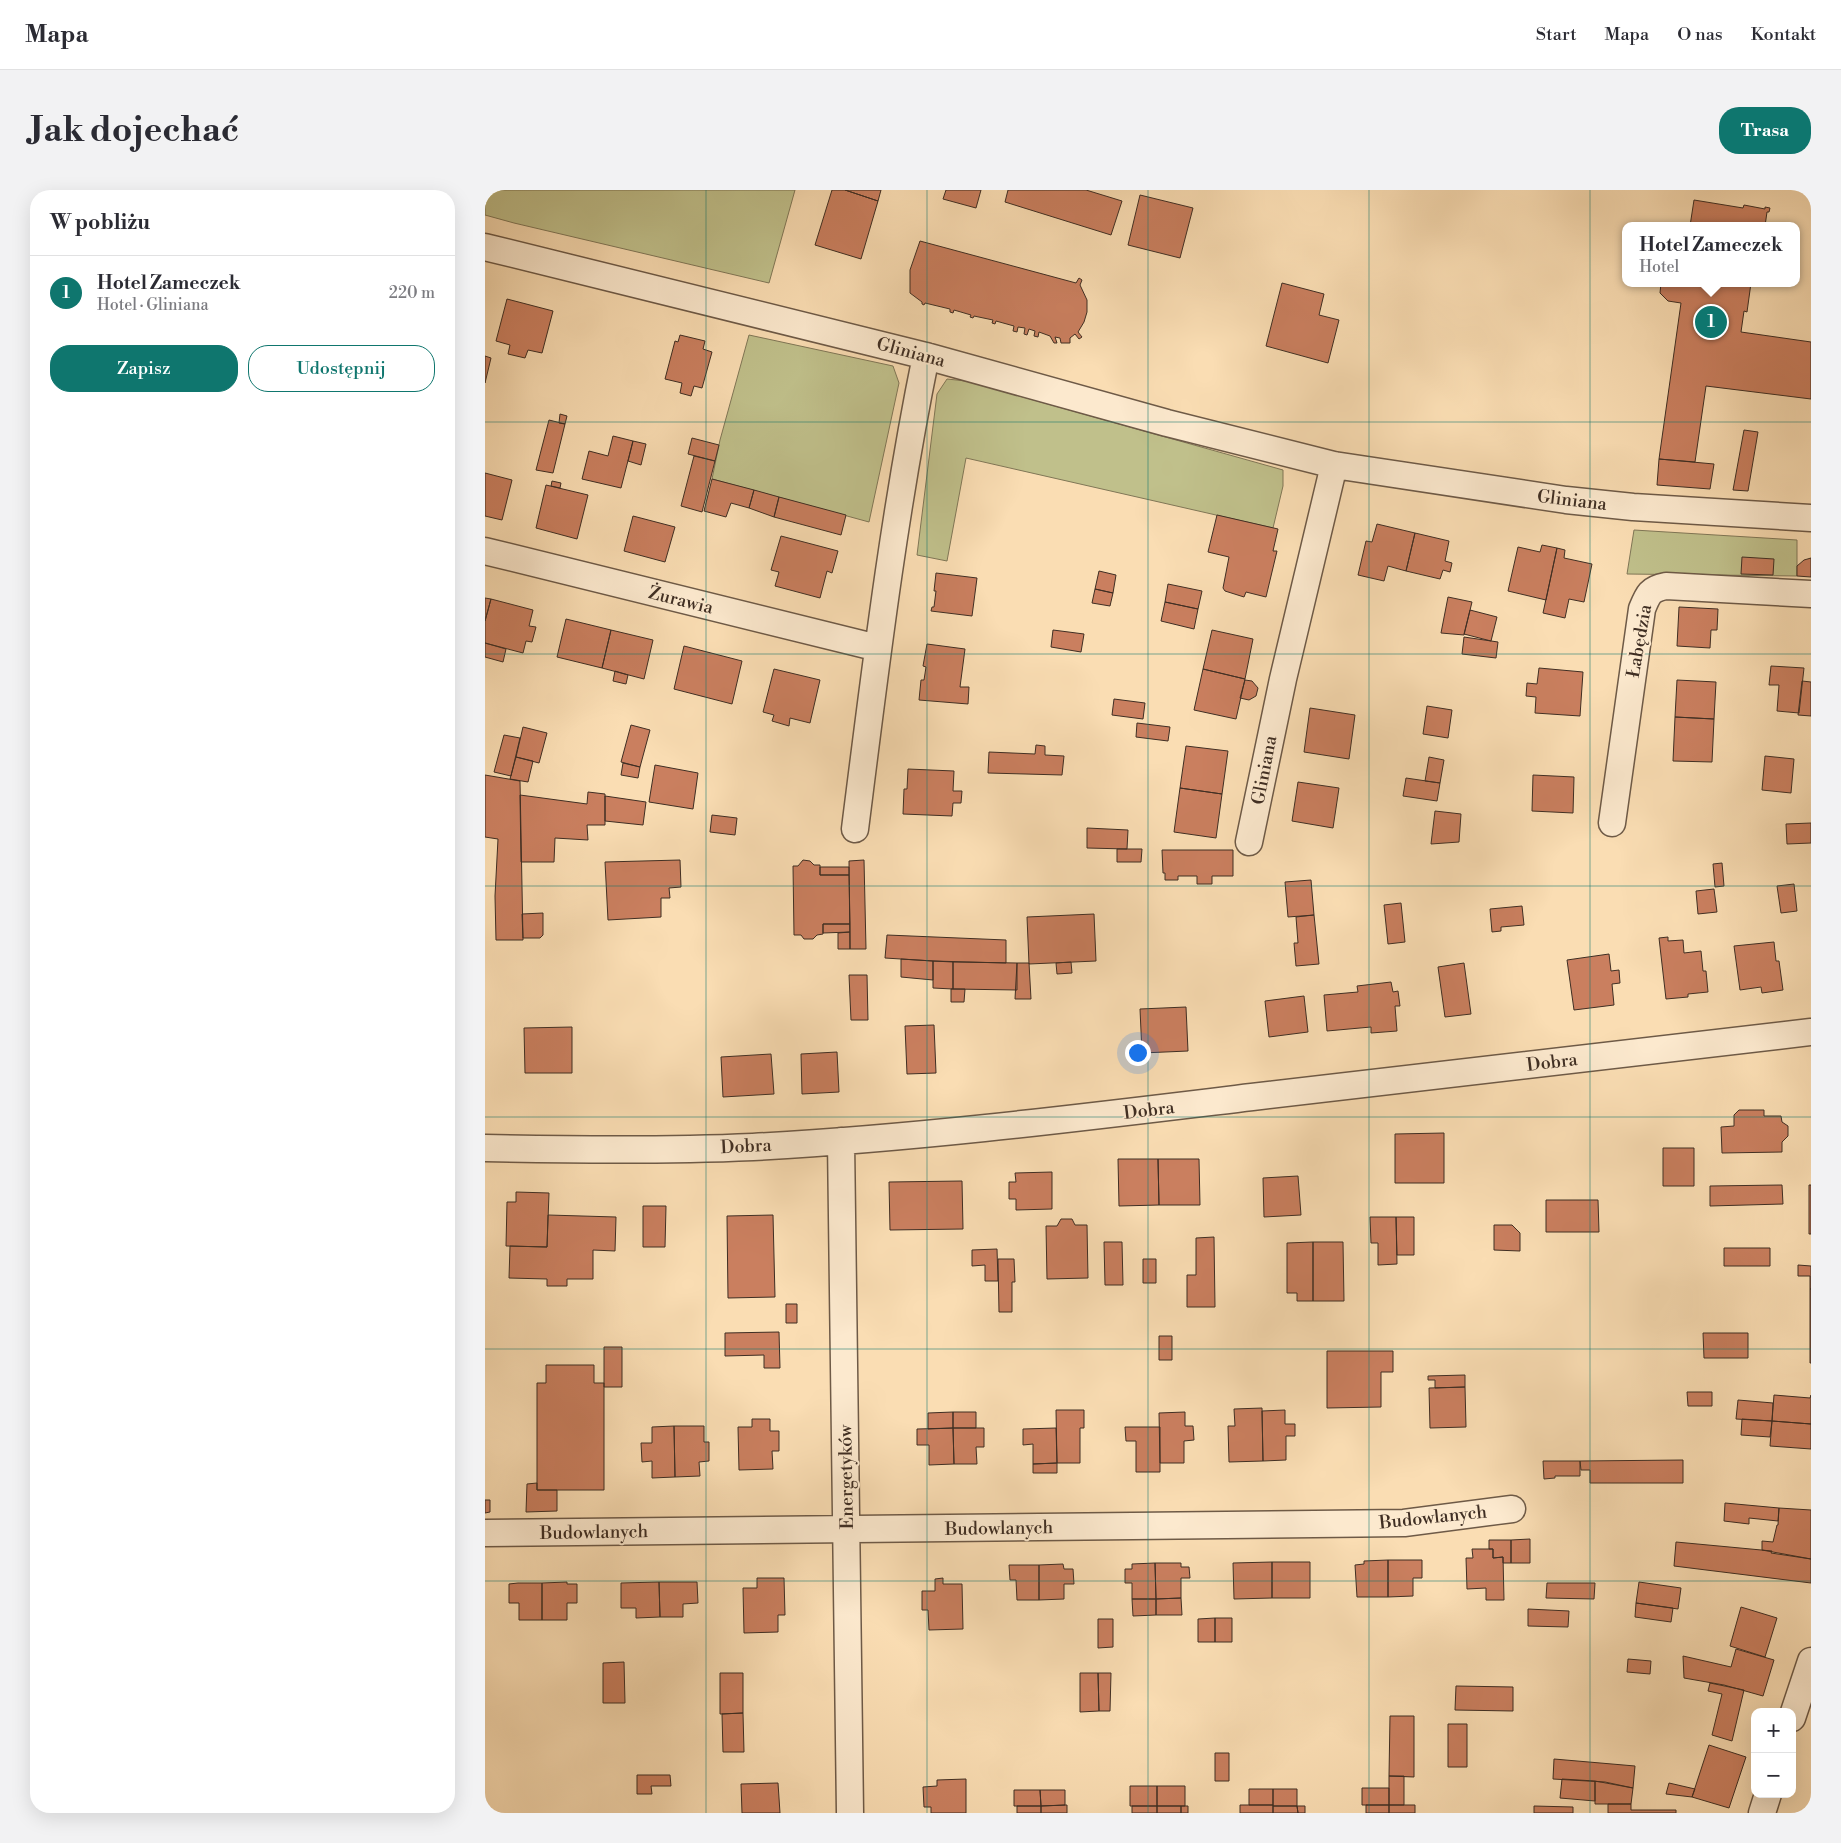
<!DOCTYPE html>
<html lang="pl">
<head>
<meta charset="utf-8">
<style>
	:root { --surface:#fff; --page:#f2f2f3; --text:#2b2b33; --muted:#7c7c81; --line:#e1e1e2; --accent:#0f766e }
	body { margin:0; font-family:"Libre Bodoni",serif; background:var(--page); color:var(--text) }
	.controls { position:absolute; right:15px; bottom:15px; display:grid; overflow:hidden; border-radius:10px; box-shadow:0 5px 20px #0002 }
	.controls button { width:45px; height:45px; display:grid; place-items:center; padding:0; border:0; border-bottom:1px solid var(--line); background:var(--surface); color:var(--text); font:25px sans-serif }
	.you { position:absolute; left:652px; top:862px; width:18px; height:18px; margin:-12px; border:4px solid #fff; border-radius:50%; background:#1a73e8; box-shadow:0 0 0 8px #1a73e833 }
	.badge { display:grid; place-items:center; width:32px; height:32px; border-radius:50%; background:var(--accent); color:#fff; font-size:16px; font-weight:700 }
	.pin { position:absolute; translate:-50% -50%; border:2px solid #fff; box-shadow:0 1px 5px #0006 }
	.popup { position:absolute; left:1137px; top:32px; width:178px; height:65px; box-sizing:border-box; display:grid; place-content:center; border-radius:10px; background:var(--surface); filter:drop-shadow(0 1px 4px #0005); font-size:16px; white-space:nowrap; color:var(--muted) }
	.popup b { font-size:19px; color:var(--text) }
	.popup::after { content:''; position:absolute; left:50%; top:100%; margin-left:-10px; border:10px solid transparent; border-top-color:var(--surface) }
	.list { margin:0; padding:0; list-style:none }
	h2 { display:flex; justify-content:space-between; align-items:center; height:65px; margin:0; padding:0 20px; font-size:21px }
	h2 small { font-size:16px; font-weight:400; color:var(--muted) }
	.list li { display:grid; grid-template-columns:32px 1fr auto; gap:15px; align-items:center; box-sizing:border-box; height:75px; padding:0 20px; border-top:1px solid var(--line) }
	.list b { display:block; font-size:19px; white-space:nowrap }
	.list p { margin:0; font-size:16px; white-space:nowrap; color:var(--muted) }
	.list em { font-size:16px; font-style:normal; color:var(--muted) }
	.actions { display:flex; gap:10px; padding:15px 20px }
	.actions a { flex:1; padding:11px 0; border:1px solid var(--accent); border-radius:20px; text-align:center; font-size:18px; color:var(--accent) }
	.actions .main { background:var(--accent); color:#fff }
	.map { position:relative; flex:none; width:1326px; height:1623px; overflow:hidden; border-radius:20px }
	header { display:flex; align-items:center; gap:30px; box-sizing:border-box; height:70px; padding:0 25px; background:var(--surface); border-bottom:1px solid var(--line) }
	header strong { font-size:24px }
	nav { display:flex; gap:28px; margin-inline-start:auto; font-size:18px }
	.intro { display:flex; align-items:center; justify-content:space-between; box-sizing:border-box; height:120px; padding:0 30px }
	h1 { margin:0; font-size:35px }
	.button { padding:12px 22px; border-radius:20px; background:var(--accent); color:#fff; font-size:18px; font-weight:700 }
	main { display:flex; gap:30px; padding:0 30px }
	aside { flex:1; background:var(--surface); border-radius:20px; box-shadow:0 5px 20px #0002 }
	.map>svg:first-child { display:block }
	.green { fill:#c0c08b; stroke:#807757 }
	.building { fill:#ca7f5f; stroke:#3f2e23 }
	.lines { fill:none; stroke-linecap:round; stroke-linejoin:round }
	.street-casing { stroke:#6e5a47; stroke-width:29 }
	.street { stroke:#fce9ce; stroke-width:26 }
	.grid { fill:none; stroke:#0f766e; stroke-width:1; stroke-opacity:0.55 }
	.labels { text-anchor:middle; stroke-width:4; stroke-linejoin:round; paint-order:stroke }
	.street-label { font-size:18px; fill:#3f2e23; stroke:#fce9ce }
</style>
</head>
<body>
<header>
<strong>Mapa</strong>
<nav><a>Start</a><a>Mapa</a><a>O nas</a><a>Kontakt</a></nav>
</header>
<div class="intro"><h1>Jak dojechać</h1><a class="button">Trasa</a></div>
<main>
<aside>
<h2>W pobliżu<small></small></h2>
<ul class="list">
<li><span class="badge">1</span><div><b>Hotel Zameczek</b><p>Hotel · Gliniana</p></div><em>220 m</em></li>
</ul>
<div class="actions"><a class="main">Zapisz</a><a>Udostępnij</a></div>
</aside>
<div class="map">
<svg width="1326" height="1623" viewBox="0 0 1326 1623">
	<rect width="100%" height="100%" fill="#faddb3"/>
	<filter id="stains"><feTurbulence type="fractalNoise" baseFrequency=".004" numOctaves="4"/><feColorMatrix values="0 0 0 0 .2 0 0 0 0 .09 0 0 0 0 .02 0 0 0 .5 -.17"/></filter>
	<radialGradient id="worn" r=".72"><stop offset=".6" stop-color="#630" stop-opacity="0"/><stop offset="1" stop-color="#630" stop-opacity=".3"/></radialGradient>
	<path class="green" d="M0,0H310L284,93L29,33L0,25Z
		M264,145L408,176L414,193L384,332L227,289L235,250Z
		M462,189L481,191L798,280V296L788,338L481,268L462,371L432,365L452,204Z
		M1149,340L1312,350V386L1142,384Z"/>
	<path class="building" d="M347,0H360L393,11L376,69L330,55Z
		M360,0H396L393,11Z
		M461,0H496L491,18L458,9Z
		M523,0H601L637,11L626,45L520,12Z
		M655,5L708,18L695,68L643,55Z
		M1209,10L1258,18L1259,15L1280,19V17L1285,18L1284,22H1282L1280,36H1205Z
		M435,51L591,93L594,88L597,90L595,95L602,110V122L599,132L593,142L597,147L594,149L590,144L585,148V153H576L575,148L570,147L572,153H569L565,146L554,142L553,147L549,146L550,141L544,139L542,145L539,144L540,138L533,137L532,142L528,141L529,136L511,131L510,134L507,133L508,130L489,126L488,128L485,127L486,125L469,120L468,123L465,122V119L440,113L439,115L437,114V112L425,103V80Z
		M797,93L839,104L834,125L854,130L843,173L781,156Z
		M1176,93H1266L1262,122L1259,121L1256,142L1326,152V209L1221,196L1210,272L1174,269L1196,113L1183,111L1175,103Z
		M22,109L68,121L57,163L43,160L40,168L23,164L25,155L11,151Z
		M195,145L220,151L218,159L227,162L217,198L209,196L206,206L195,203L197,193L180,189L190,151L193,152Z
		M0,166L6,168L0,193Z
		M75,224L82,226L80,234L74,233Z
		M64,230L80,234L68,283L51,280Z
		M1259,240L1273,242L1263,301L1248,300Z
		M128,246L148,251L136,298L97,289L104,261L123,266Z
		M207,248L234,255L230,271L203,264Z
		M148,251L161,254L156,275L143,271Z
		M209,266L230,271L217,322L196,316Z
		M1174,269L1229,274L1225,299L1172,295Z
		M0,283L27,290L17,330L0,326Z
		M227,289L269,300L264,318L246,313L241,327L219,321Z
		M67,291L76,293L75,298L66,296Z
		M61,295L103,305L92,349L51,338Z
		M269,300L294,307L289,327L264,318Z
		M294,307L361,325L356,345L289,327Z
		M732,325L793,339L788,361H792L781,407L761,402L759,407L740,401L738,398L744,367L723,362Z
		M148,326L190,337L180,372L139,361Z
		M892,334L930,343L921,381L903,376L899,391L873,385L881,351L887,352Z
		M930,343L964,351L960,371L967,373L965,382L958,380L955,389L921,381Z
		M296,346L353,361L347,383L342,381L335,408L290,396L294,382L286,380Z
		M1057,355L1072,358L1061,410L1023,401L1033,357L1055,362Z
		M1072,358L1080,360L1079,368L1107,374L1099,412L1084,409L1080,428L1058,423Z
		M1257,367L1289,369L1288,385L1256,384Z
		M1326,368V387L1312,386V376L1319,370Z
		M614,381L631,385L628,403L610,399Z
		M451,383L492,388L487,426L446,421L447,417H449L451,401H449Z
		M683,394L717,401L713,419L680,412Z
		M610,399L628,403L625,416L607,413Z
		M963,407L987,412L979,445L956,443Z
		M0,408L6,409L0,431Z
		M6,409L48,420L44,436L51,437L47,452L41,451L38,463L0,453V431Z
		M680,412L713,419L709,439L676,431Z
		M1194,417L1233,419L1232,440H1226L1225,458L1192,456Z
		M985,420L1012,427L1006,451L979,444Z
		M81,429L126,440L117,478L72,467Z
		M126,440L168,450L159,489L117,478Z
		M568,440L599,444L596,462L566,457Z
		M727,440L768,449L760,489L718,479Z
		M979,447L1013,452L1011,468L977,464Z
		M0,453L21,459L18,472L0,467Z
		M442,454L480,459L475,497H484L483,514L434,510L436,490H439L441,477L438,476Z
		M199,456L257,471L247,514L189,499Z
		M1286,476L1319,478L1314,523L1292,521L1294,495H1284Z
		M1054,478L1098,482L1095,526L1050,523L1051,507L1041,506L1042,493L1052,494Z
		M289,479L335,490L325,533L305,528L304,536L287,531L289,525L278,522Z
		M718,479L760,489L751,529L709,520Z
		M130,481L143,485L141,494L128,491Z
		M760,490L767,491L773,498L771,506L764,510L755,508Z
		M1192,490L1231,492L1229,529L1190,527Z
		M1317,491L1326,492V526L1313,525Z
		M629,509L660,513L658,529L627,525Z
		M942,516L967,520L963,548L938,544Z
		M825,518L870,525L864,569L819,562Z
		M1190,527L1229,529L1227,572L1188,571Z
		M652,533L685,537L683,551L651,547Z
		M146,535L165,540L155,577L136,572Z
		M38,537L62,543L54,573L31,567Z
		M19,545L35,548L26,586L9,582Z
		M551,555L560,556V565L579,566L577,585L503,583L504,562L550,564Z
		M701,556L743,561L737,604L695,598Z
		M1280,566L1309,569L1306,603L1277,600Z
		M31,567L48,571L43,592L25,589Z
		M944,567L959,570L955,593L940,591Z
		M138,573L155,577L153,588L136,585Z
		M170,575L213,583L208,619L164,612Z
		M423,579L469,581L468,601H477L476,613H468L467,626L418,624L419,599H422Z
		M0,585L35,591L38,750H11L10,706L13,649L0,647Z
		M1048,585L1089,587L1088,623L1047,621Z
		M921,588L955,593L952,611L918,606Z
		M813,592L854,598L848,638L807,631Z
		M695,598L737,604L731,648L689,642Z
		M103,602L120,604V635H102L103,650L70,648L69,672H36L35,605L102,614Z
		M120,606L161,612L158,635L120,631Z
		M950,621L976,624L974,652L946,654Z
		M227,625L252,628L250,645L225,642Z
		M1326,633V653L1302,654L1301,634Z
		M602,638L643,640L642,659L602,658Z
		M632,659H657L656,672H632Z
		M677,660H748V686H727V694H712V686H693V690H680V683H678Z
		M195,670L196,697L184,698L185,708H176V727L123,730L120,672Z
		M318,670L325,671L329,675H335V685H364L365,734H338V744L332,745L328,749H319L316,745H309L308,676H313Z
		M379,670L381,759H365L364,671Z
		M1237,673L1239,696L1230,697L1228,674Z
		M335,677H364V685H335Z
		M826,690L829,725L803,727L800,692Z
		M1309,694L1312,721L1296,723L1292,696Z
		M1229,699L1232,722L1213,724L1211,701Z
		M916,713L920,752L903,754L899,715Z
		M1037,716L1039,735L1016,737V741L1007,742L1005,719Z
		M58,723V745L55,748H38L37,724Z
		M609,724L611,771L544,774L542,727Z
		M829,725L834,774L811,776L809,753H813L811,727Z
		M338,734H365V742L338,743Z
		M365,742V759H353V743Z
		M402,745L521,750V773L448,771L400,768Z
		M1183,747V751L1198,750L1199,763L1216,761L1218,781H1221L1223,802L1203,804V807L1181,809L1174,748Z
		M1289,752L1291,771H1294L1298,800L1277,803L1276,797L1255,800L1249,756Z
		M1124,764L1126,781L1134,780L1135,793L1127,794L1129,815L1089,820L1082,770Z
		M416,769L448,771V790L416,787Z
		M448,771L468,772V799L448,798Z
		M468,772L532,773V800L468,799Z
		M586,772L587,783L572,784L571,773Z
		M532,773H544L546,809H530Z
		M979,773L986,824L960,827L953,777Z
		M364,785H382L383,830H366Z
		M906,792L908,802L913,801L915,816H910L912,841L886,843V837L842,841L839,805L873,802L872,796Z
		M466,799H480L479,812H466Z
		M819,806L823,842L784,847L780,811Z
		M701,817L703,861L657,863L655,819Z
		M449,835L451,883L422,884L420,836Z
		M87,837V883H40L39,838Z
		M352,862L354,902L317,904L316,864Z
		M286,864L289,904L238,907L236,867Z
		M1254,920H1279V926H1296L1297,932L1303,936V946L1297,952V962L1237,963L1236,937L1249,936V925Z
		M959,943V993H910V944Z
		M1178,958H1209V996H1178Z
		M633,969H673L674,1015L634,1016Z
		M673,969H714L715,1015H674Z
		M567,982V1019L531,1020V1009H524V992H531L530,983Z
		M813,986L816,1025L779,1027L778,988Z
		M477,991L478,1039L405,1040L404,992Z
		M1297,995L1298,1014L1225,1016V996Z
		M1324,995H1326V1044H1324Z
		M31,1002L64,1003L62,1057L21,1056L22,1012H31Z
		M1061,1010H1113L1114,1042H1061Z
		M158,1016H181L180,1057H158Z
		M63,1025L131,1027L130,1061L108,1060V1089H82V1096H62V1089L24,1088L25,1056L62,1057Z
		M288,1025L290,1107L243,1108L242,1026Z
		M885,1027H911L912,1074L893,1075V1053H886Z
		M911,1027H929V1065H912Z
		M576,1029H587L590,1035H602L603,1088L562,1089L561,1036H572Z
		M1009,1035H1027L1035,1043V1061L1009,1060Z
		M729,1047L730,1117H702V1085H711V1048Z
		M619,1052H637L638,1095H620Z
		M828,1052H858L859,1111H828Z
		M828,1052V1111H812V1103H802V1053Z
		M1239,1058H1285V1076H1239Z
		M512,1059L513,1091H500V1075L487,1076V1060Z
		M513,1069H529L530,1092H527V1122H514Z
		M658,1069H671V1093H658Z
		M1313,1075L1326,1076V1099H1325V1086H1313Z
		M1325,1099H1326V1173H1325Z
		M301,1114H312V1133H301Z
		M294,1142L295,1178H279V1165L240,1166V1143Z
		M1218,1143H1263V1168H1219Z
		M674,1146H687V1170H674Z
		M119,1157H137V1197H119Z
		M842,1161H908V1182H896V1217L842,1218Z
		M61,1175H109V1193H119V1300H52V1193H61Z
		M980,1185V1197L950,1198V1190H943V1186Z
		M980,1197L981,1237L945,1238L944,1198Z
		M1202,1202H1227V1216H1203Z
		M1289,1205L1325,1208L1326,1205V1234L1287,1231Z
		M1253,1210L1288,1213L1287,1231L1251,1229Z
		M777,1218L778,1271L744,1272L743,1236H750L749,1219Z
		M571,1220H599V1238H595V1273H572Z
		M800,1220V1234H810V1246H801V1270L778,1271L777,1221Z
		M468,1222H491V1238H468Z
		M468,1222V1238L443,1239V1223Z
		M700,1222V1236H708L709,1250L699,1251V1273H675L674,1223Z
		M267,1229H285V1241H294V1261H287L288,1279L254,1280L253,1237H267Z
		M1257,1229L1287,1231L1285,1247L1256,1245Z
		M1287,1231L1326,1234V1259L1285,1256Z
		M189,1236L190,1287L167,1288V1271L157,1272L156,1253H167V1237Z
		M189,1236H219V1252H224V1271L214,1272L215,1286L190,1287Z
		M640,1237H675V1282H651V1251H641Z
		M468,1238L469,1274L444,1275V1255H432V1239Z
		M468,1238H499V1257H491L492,1274H469Z
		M571,1238L572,1273L548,1274V1254L538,1255V1239Z
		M1198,1270V1293H1105V1280H1096L1095,1271Z
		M1058,1271H1095V1286H1070V1288L1059,1289Z
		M572,1273V1283H548V1274Z
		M52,1293V1300H72V1321L41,1322L42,1294Z
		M0,1310H5V1322L0,1323Z
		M1240,1313L1294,1318L1293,1331L1264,1328V1334L1239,1331Z
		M1294,1318L1326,1320V1369L1277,1360V1351L1288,1352L1292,1335H1293Z
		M1045,1349V1373H1026V1350Z
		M1004,1350H1026V1373H1018V1367L1008,1368V1359H1004Z
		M1191,1352L1287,1361L1286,1363L1326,1369V1393L1189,1376Z
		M987,1359H1008V1368L1018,1367L1019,1410H1001V1398L982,1399L981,1368H988Z
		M903,1370H937V1388H928V1406L903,1407Z
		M903,1370V1407H872L870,1375L879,1374V1371Z
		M787,1372H825V1408H787Z
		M787,1372V1408L749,1409L748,1373Z
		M670,1373H696V1377H704L705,1388H696V1408L671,1409Z
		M670,1373L671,1409H647V1393H640V1379H647V1374Z
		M578,1374L579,1379H588L589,1394H579V1409L554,1410V1375Z
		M524,1375H554V1410H532L531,1390H525Z
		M272,1388H299L300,1425H293V1442L259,1443L258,1398H272Z
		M458,1388V1394H477L478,1439L444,1440L443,1420H437V1401H450V1389Z
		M82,1392V1394H92V1413H82V1430H57V1393Z
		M174,1392L175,1427L151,1428V1418H136V1393Z
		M174,1392H212L213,1413L198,1414V1427H175Z
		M1154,1392L1196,1398L1193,1419L1151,1413Z
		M33,1393H57V1430H34V1413H24V1394Z
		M1062,1393H1110L1109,1409L1061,1408Z
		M696,1408L697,1425H671V1409Z
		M647,1409H671V1425L648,1426Z
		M1151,1413L1188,1418L1186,1432L1150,1427Z
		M1256,1417L1292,1428L1280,1467L1245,1456Z
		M1043,1419L1084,1421L1083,1437L1043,1436Z
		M730,1428H747V1452H730Z
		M730,1428V1452H713V1429Z
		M613,1429H628V1457L613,1458Z
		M1251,1459L1289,1470L1278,1506L1239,1495L1199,1488L1198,1466L1246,1477Z
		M1143,1469L1166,1471L1165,1484L1142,1482Z
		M139,1472L140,1513H118V1473Z
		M235,1483H258V1523L235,1524Z
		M595,1483H613L614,1521L595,1522Z
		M613,1483H626L625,1521H614Z
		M1225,1493L1259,1500L1247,1551L1227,1545L1237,1504L1223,1501Z
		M971,1496L1028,1497V1521L970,1520Z
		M258,1523L259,1562H238L237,1524Z
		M905,1526H929V1587L904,1586Z
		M963,1534H982V1577H963Z
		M1224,1555L1261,1567L1244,1618L1207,1607Z
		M730,1563H744V1591H730Z
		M1069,1569L1150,1576L1148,1598L1120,1592L1068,1589Z
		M152,1585H185L186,1596H166L167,1604H152Z
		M904,1586H919V1615H904Z
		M481,1589V1623H446V1617H439L438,1597L452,1596V1590Z
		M1077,1589L1110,1591V1611L1075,1608Z
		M1110,1591L1148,1598L1146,1614H1110Z
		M293,1593L295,1623H257L256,1594Z
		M1184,1593L1210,1599L1207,1607L1181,1604Z
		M645,1596H672V1616H645Z
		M672,1596H700V1616H672Z
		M877,1598H904V1615H877Z
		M764,1599H788V1615H764Z
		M788,1599H812V1616H788Z
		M529,1600H555L556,1616H529Z
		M555,1600H580V1615L556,1616Z
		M1123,1614H1146V1620H1191V1623H1123Z
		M582,1615V1623H556V1616Z
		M755,1615H788V1623H755Z
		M881,1615H904V1623H881Z
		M904,1615H930V1623H904Z
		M532,1616H556V1623H532Z
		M647,1616H672V1623H647Z
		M672,1616H696V1623H672Z
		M696,1616H703V1623H696Z
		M788,1616H812L813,1623H788Z
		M812,1616H820V1623H813Z
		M1049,1616L1088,1617V1623H1049Z"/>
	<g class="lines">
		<g class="street-casing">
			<path id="street" d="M0,57L441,166L682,233L849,275L1081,310L1148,317L1326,328
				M0,361L393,458
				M1127,633L1157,419C1163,404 1165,399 1181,396L1326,404
				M370,639C390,481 409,322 441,166
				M764,652L798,489L849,275
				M356,951L365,1623
				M0,958C89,960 179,961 268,957C435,948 601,927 767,907C954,886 1140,864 1326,842
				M0,1343L919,1333L1027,1319
				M1307,1528L1326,1471
				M1277,1623L1283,1604"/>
		</g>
		<use href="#street" class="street"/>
	</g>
	<path class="grid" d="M221,0V1623M442,0V1623M663,0V1623M884,0V1623M1105,0V1623M0,232H1326M0,464H1326M0,696H1326M0,927H1326M0,1159H1326M0,1391H1326"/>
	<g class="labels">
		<g class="street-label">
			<text transform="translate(426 162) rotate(15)" y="6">Gliniana</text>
			<text transform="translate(1087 310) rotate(7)" y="6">Gliniana</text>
			<text transform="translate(196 410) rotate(14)" y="6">Żurawia</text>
			<text transform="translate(1154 451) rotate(-80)" y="6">Łabędzia</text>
			<text transform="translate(779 580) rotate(-79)" y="6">Gliniana</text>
			<text transform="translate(1067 872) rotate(-7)" y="6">Dobra</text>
			<text transform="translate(664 920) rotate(-7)" y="6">Dobra</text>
			<text transform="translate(261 956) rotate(-3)" y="6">Dobra</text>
			<text transform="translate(361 1287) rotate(-91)" y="6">Energetyków</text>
			<text transform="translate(948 1327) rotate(-6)" y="6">Budowlanych</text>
			<text transform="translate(514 1338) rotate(-1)" y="6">Budowlanych</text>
			<text transform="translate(109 1342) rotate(-1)" y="6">Budowlanych</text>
		</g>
	</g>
	<rect width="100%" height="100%" filter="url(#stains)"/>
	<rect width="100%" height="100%" fill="url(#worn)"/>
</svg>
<div class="controls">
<button>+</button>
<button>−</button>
</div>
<div class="you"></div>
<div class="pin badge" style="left:1226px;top:132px">1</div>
<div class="popup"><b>Hotel Zameczek</b>Hotel</div>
</div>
</main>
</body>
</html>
